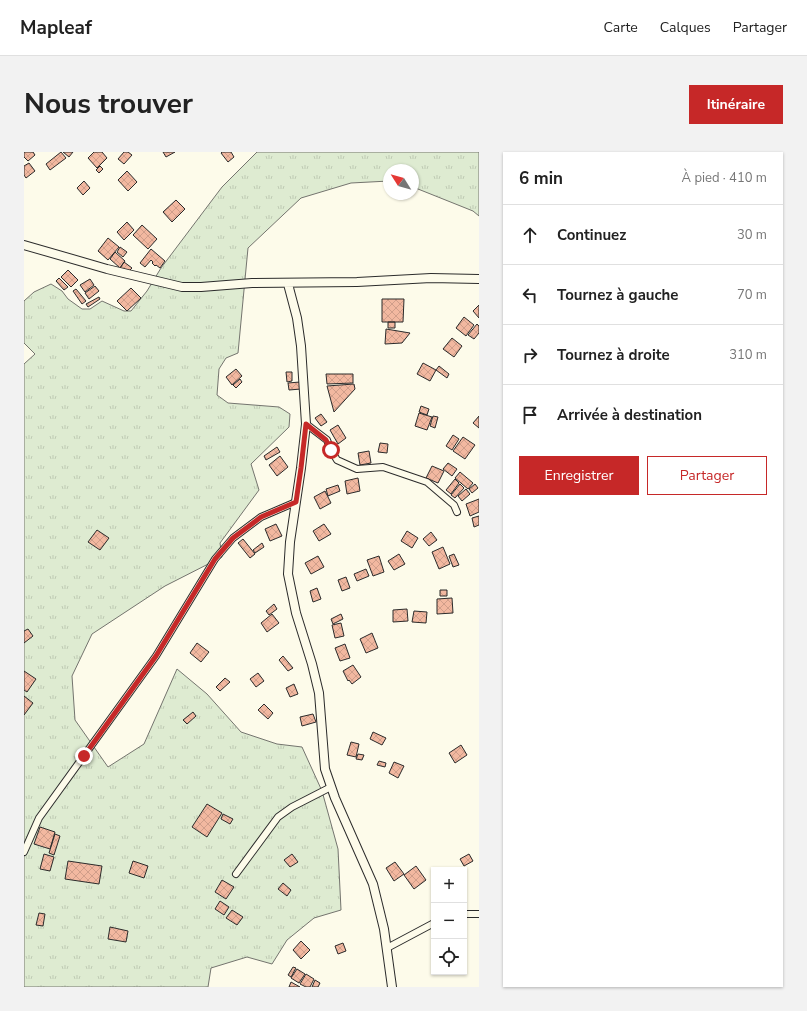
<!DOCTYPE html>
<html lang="fr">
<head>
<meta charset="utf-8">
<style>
	:root { --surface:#fff; --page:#f2f2f2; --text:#222; --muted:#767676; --line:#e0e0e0; --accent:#c62828 }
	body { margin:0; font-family:"Nunito Sans",sans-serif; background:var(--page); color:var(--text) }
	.controls { position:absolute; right:12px; bottom:12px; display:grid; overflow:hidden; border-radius:0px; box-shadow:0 1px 3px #0004 }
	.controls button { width:36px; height:36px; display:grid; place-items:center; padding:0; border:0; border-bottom:1px solid var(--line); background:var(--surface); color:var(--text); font:20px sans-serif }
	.compass { position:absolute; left:359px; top:12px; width:36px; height:36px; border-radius:50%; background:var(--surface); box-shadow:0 1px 3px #0004; rotate:307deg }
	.stop { position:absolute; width:12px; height:12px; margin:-9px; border:3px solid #c62828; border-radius:50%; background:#fff }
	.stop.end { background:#c62828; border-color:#fff; box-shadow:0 1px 4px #0008 }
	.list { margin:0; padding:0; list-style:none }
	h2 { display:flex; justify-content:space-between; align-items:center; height:52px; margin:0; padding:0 16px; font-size:17px }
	h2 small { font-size:13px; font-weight:400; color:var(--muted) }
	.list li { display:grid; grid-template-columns:26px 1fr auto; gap:12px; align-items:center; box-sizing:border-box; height:60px; padding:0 16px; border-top:1px solid var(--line) }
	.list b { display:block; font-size:15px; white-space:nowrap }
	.list em { font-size:13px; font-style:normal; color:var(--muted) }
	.actions { display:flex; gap:8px; padding:12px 16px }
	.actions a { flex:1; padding:9px 0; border:1px solid var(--accent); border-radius:0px; text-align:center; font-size:14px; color:var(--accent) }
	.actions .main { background:var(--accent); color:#fff }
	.icon { flex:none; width:22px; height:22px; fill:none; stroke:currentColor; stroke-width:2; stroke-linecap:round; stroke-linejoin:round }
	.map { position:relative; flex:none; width:455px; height:835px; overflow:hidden; border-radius:0px }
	header { display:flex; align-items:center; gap:24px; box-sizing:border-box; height:56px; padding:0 20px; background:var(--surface); border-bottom:1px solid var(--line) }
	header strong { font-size:19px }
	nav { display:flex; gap:22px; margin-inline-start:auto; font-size:14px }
	.intro { display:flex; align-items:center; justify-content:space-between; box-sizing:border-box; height:96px; padding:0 24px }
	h1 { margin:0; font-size:28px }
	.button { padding:10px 18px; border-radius:0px; background:var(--accent); color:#fff; font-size:14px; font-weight:700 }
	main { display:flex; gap:24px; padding:0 24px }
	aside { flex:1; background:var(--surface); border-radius:0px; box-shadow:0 1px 3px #0004 }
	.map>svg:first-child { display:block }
	.grass { fill:url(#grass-tufts); stroke:#74746e }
	.building { fill:url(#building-cross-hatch); stroke:#2b2b2b }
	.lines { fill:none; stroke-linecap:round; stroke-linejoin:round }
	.minor-casing { stroke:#2b2b2b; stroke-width:8 }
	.tertiary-casing { stroke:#2b2b2b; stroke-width:10 }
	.minor { stroke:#fdfbea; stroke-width:6 }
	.tertiary { stroke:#fdfbea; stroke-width:8 }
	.route { stroke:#c62828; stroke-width:5 }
</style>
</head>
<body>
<header>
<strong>Mapleaf</strong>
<nav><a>Carte</a><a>Calques</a><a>Partager</a></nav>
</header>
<div class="intro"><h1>Nous trouver</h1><a class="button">Itinéraire</a></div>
<main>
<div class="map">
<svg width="455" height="835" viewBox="0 0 455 835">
	<defs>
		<pattern id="grass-tufts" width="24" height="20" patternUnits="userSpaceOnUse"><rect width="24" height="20" fill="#deebd1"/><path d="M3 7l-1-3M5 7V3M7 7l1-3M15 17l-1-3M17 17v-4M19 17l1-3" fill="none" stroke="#bfcab4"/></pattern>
		<pattern id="building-cross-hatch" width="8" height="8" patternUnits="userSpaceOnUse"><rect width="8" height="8" fill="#f2b8a0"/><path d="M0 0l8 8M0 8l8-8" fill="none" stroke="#d09e8a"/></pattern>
	</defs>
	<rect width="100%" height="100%" fill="#fdfbea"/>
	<path class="grass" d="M233,0H455V64L449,59L389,35V18H365V29L327,31L277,46L224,96L214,201L202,206L195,217L193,243L204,251L255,255L266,262L265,275L227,312L235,338L196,391L198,405L141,434L68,482L48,524L51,568L84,615L120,592L153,517L183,542L217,580L253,592L278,595L298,639L314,697L317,758L290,766L263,788L248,812L223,805L187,816L184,835H0V212L11,202L0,191V149L10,140L27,132L38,139L44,147L58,157H66L78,149L100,159H107L123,139L137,116L198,35Z"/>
	<path class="building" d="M0,0H9L11,3L4,9L0,5Z
		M37,0L42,6L26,18L22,12Z
		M39,0H49L45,5Z
		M70,0H78L83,6L73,16L64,6Z
		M100,0H104L108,3L100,12L94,7Z
		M139,0H151L142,5Z
		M198,0H207L210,5L204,10L197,1Z
		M5,11L11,19L2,26L0,23V14Z
		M76,14L79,17L75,21L72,18Z
		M103,19L113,30L104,39L94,28Z
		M60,29L66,36L59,43L53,36Z
		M152,48L161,57L148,70L139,60Z
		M103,70L110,78L100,88L93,80Z
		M118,73L133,87L124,97L109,83Z
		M84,86L95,95L84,108L74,99Z
		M96,95L103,100L99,105L93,100Z
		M127,97L141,109L136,116L132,113L131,114L128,111L129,110L127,108L121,115L116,111Z
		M91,100L101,109L96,116L86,107Z
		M100,110L108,116L105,119L100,117L99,118L96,116Z
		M44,118L54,128L47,135L37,125Z
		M35,126L44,135L40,138L32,129Z
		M66,127L70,133L61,140L56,133Z
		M71,134L75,139L65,147L61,141Z
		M107,136L117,146L103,159L93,149Z
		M52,137L62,149L58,152L49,139Z
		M75,145L76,147L64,155L62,152Z
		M358,147H380L379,170H358Z
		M455,153V166L449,159Z
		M440,165L450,173L442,184L432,176Z
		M364,170H371V176H364Z
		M453,172L455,174V181L450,187L444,183Z
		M362,177L386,181L378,191L361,192Z
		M428,186L438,194L430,205L419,197Z
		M399,211L412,218L406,229L393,222Z
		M415,214L425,222L423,226L412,218Z
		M212,217L218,224L208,233L202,225Z
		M262,220H268V229L263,230Z
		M302,222H329V231L303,232Z
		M216,227L218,230L212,236L209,233Z
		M276,230L277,237L265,238L264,231Z
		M330,232L331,237L310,260L303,234Z
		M397,254L405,257L403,263L395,260Z
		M395,261L408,265L403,278L391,274Z
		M297,262L303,270L297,274L291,266Z
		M409,264L414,265L411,276L406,274Z
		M455,264V276L449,271Z
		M314,273L322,286L314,292L306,278Z
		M429,283L435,287L428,298L422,294Z
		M439,285L451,293L441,307L429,299Z
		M356,291L364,292L363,301L354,300Z
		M253,295L256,300L242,308L240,304Z
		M345,299L347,311L336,313L334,301Z
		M256,304L264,315L253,324L245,313Z
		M424,311L433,317L428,324L419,317Z
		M408,314L420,319L414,331L402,326Z
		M436,320L449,331L444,337L431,326Z
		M334,326L336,339L323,342L321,329Z
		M431,327L435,331L427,342L422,338Z
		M436,332L440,336L431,346L427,343Z
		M451,332L454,336L448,341L445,337Z
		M314,333L316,339L304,344L302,337Z
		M442,337L446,342L438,349L434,344Z
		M301,339L307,351L296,357L290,345Z
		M455,347V360L446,364L442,352Z
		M455,364V373L450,375L448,366Z
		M252,372L258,384L246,389L241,377Z
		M300,372L307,382L295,389L289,379Z
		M73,378L85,386L76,398L64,390Z
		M383,379L394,386L388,396L377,389Z
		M407,380L413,388L405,394L399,387Z
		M219,387L231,402L226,406L214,391Z
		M238,391L240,395L231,401L229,398Z
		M419,395L426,412L415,417L408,400Z
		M375,402L381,412L370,418L364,409Z
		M430,402L435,413L429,415L425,404Z
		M294,404L300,415L287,422L281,411Z
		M355,404L360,420L349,424L343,408Z
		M342,417L345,424L333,429L330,422Z
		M322,425L326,436L318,439L314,428Z
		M293,436L297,447L289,450L286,439Z
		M416,438H423V444H416Z
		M428,446L429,461L413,462V447Z
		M250,452L253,457L245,463L242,459Z
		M383,457L384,469L369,470V458Z
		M390,459L403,460L402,471L388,470Z
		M248,462L255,471L243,480L237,471Z
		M317,462L319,467L309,472L307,467Z
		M317,471L320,484L311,486L308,473Z
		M4,477L9,484L0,491V479Z
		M348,481L354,496L342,501L336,487Z
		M173,491L185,500L177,510L166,501Z
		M321,492L326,506L316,509L311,496Z
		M259,504L269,516L264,519L255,508Z
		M329,513L337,525L328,532L325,528L324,529L319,519Z
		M0,519L12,527L3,540L0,538Z
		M234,521L240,529L232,535L226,527Z
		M201,526L206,530L196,539L192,535Z
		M270,532L274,542L266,545L262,536Z
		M0,544L9,551L0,563Z
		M240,552L249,561L244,567L234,558Z
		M169,560L172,564L163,572L159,568Z
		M289,562L292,570L278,574L276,565Z
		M349,580L362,586L358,593L346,587Z
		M327,590L335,592L332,605L323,603Z
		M437,593L443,603L431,611L425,601Z
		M334,602L340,603L338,608L332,607Z
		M355,609L362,611L361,615L353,613Z
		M370,610L380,614L374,626L365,621Z
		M183,652L198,661L183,685L168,675Z
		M199,662L209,667L206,672L197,667Z
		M16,675L31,680L26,697L10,692Z
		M31,682L36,684L30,703L25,701Z
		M20,702L30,705L26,719L16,717Z
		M268,702L274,710L266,715L260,708Z
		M445,702L449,709L440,714L436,707Z
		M44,709L78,714L75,732L41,727Z
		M109,709L124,714L120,726L105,721Z
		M371,710L380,722L370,729L362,716Z
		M392,714L402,728L390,737L380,723Z
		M198,728L210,735L202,747L191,740Z
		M259,731L267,738L263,744L254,737Z
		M196,749L205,755L200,763L191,757Z
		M208,758L219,765L213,773L202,766Z
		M15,761L21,762L19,774L12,773Z
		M86,775L104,779L102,790L84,787Z
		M277,789L286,798L277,807L269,798Z
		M319,791L322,799L314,802L311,794Z
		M269,815L272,816L267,825L264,823Z
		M273,817L281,822L275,831L267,826Z
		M282,822L290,827L286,835H282L276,832Z
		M291,828L296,831L294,835H288Z
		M267,830L276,835H265Z"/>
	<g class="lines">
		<g class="minor-casing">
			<path id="minor" d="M282,272L303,288L307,298L313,308L333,317L359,315L403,330L430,353L433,360
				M0,700L15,666L132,504L191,407L209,386L237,365L272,350
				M212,722L254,665L268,655L307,635
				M440,762H455
				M363,796L410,771"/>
		</g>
		<g class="tertiary-casing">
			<path id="tertiary" d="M0,93L83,117L158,135H177L228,131L333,130L407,126L455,127
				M264,132L273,166L277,194L282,272L277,316L266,390L264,422L272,461L288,512L295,541L301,617L311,646L349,732L360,777L368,835"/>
		</g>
		<use href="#minor" class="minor"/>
		<use href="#tertiary" class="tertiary"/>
	</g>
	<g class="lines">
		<path class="route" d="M60,604L132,504L191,407L209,386L237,365L272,350L277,316L282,272L302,288L307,298"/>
	</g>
</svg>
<div class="controls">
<button>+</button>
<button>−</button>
<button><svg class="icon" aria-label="locate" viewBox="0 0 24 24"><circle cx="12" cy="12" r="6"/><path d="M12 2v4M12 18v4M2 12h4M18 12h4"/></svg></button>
</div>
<svg class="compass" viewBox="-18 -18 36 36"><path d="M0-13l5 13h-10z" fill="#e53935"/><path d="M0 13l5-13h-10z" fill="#767676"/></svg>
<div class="stop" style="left:307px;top:298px"></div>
<div class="stop end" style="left:60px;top:604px"></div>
</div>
<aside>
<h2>6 min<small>À pied · 410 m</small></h2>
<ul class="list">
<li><svg class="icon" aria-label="ahead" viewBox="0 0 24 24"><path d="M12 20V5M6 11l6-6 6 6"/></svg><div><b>Continuez</b></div><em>30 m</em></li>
<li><svg class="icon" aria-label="left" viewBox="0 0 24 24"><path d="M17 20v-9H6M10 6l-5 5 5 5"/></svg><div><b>Tournez à gauche</b></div><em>70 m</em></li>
<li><svg class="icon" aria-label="right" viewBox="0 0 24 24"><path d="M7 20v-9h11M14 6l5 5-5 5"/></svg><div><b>Tournez à droite</b></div><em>310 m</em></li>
<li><svg class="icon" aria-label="arrive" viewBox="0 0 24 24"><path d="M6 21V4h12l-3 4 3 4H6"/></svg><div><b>Arrivée à destination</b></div></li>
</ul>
<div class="actions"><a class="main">Enregistrer</a><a>Partager</a></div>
</aside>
</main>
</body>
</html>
